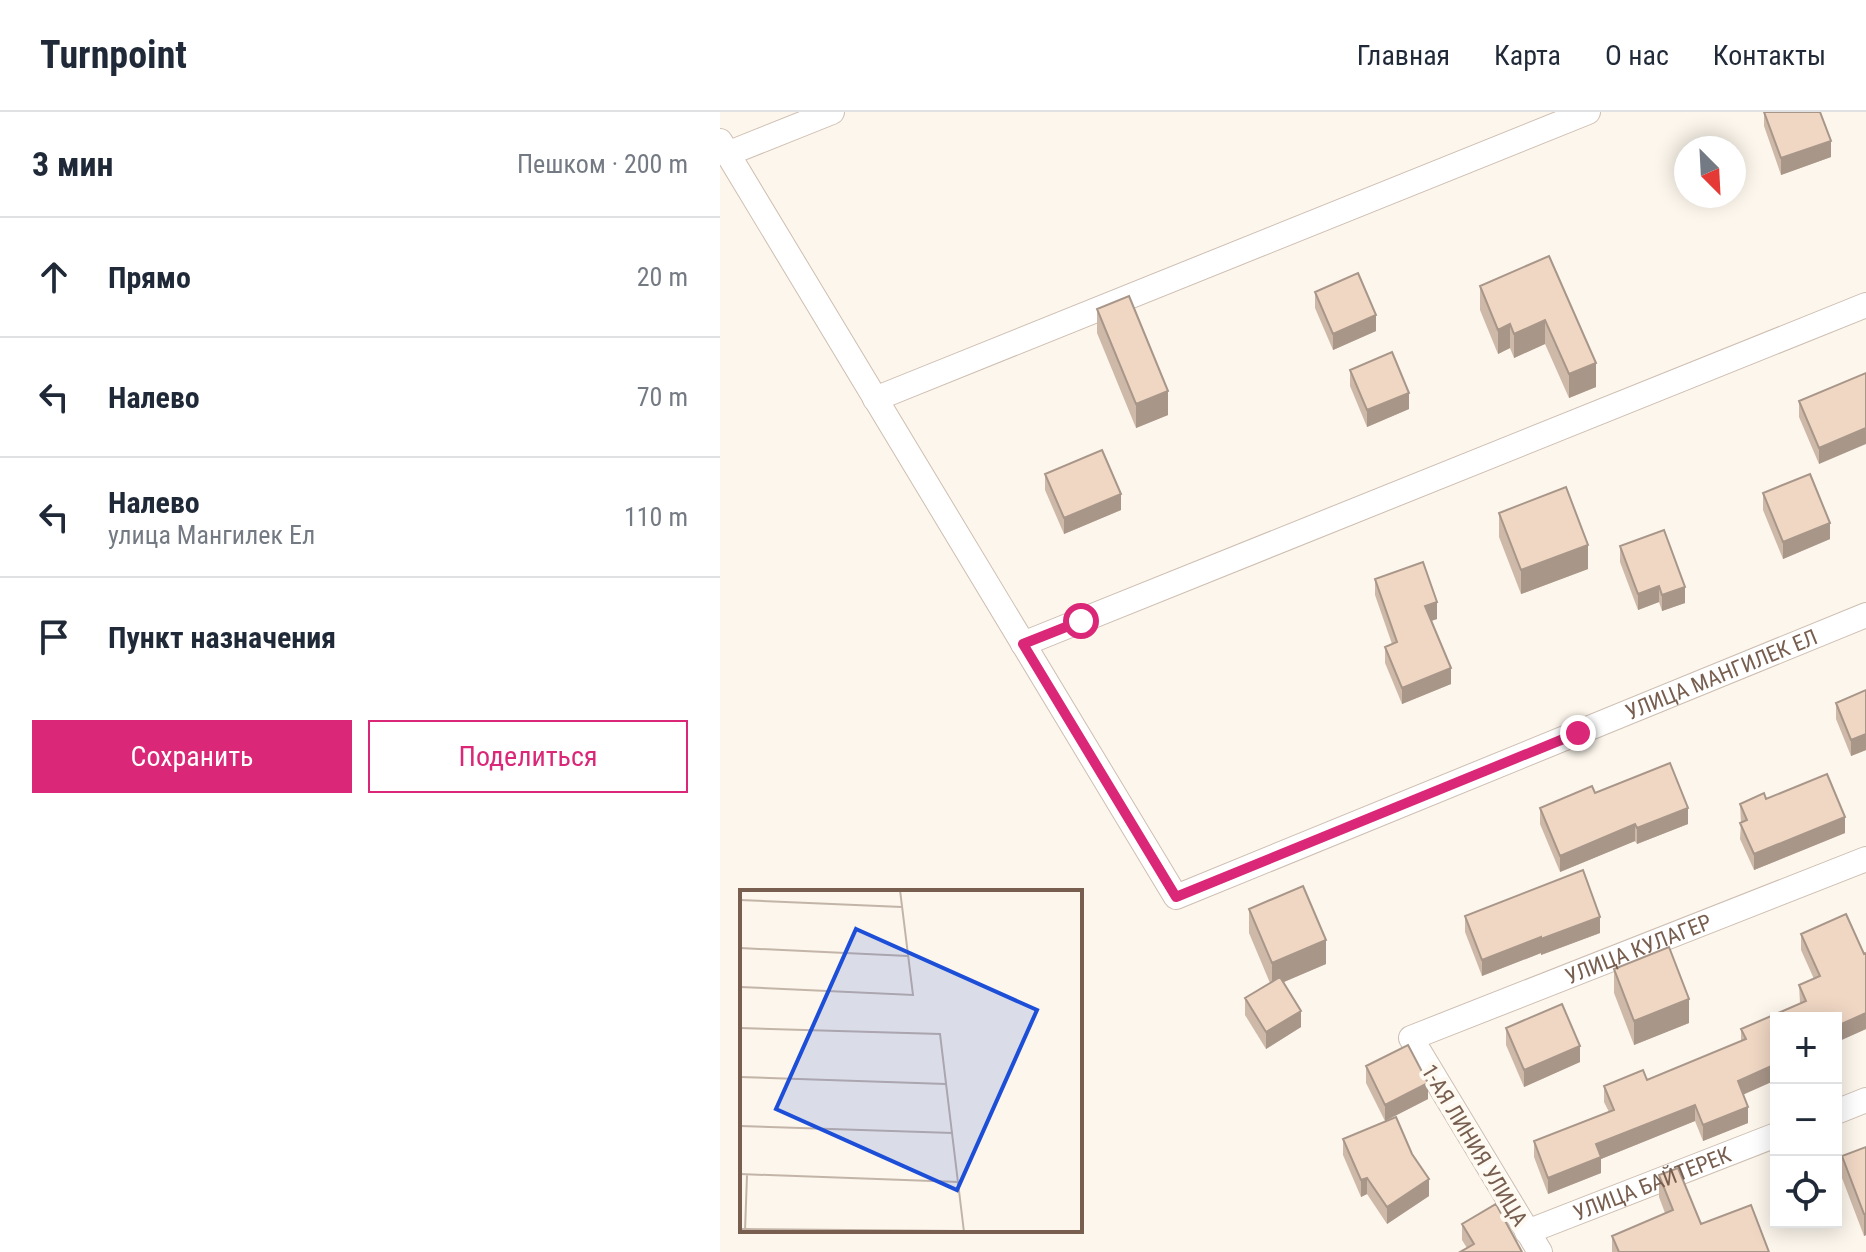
<!DOCTYPE html>
<html lang="ru">
<head>
<meta charset="utf-8">
<style>
	:root { --surface:#fff; --page:#f2f2f3; --text:#1f2937; --muted:#747a83; --line:#e0e1e3; --accent:#db2777 }
	body { margin:0; font-family:"Roboto Condensed",sans-serif; background:var(--page); color:var(--text) }
	.controls { position:absolute; right:24px; bottom:24px; display:grid; overflow:hidden; border-radius:0px; box-shadow:0 4px 20px #0003 }
	.controls button { width:72px; height:72px; display:grid; place-items:center; padding:0; border:0; border-bottom:2px solid var(--line); background:var(--surface); color:var(--text); font:40px sans-serif }
	.compass { position:absolute; left:954px; top:24px; width:72px; height:72px; border-radius:50%; background:var(--surface); box-shadow:0 4px 20px #0003; rotate:156deg }
	.stop { position:absolute; width:24px; height:24px; margin:-18px; border:6px solid #db2777; border-radius:50%; background:#fff }
	.stop.end { background:#db2777; border-color:#fff; box-shadow:0 2px 8px #0008 }
	.list { margin:0; padding:0; list-style:none }
	h2 { display:flex; justify-content:space-between; align-items:center; height:104px; margin:0; padding:0 32px; font-size:34px }
	h2 small { font-size:26px; font-weight:400; color:var(--muted) }
	.list li { display:grid; grid-template-columns:52px 1fr auto; gap:24px; align-items:center; box-sizing:border-box; height:120px; padding:0 32px; border-top:2px solid var(--line) }
	.list b { display:block; font-size:30px; white-space:nowrap }
	.list p { margin:0; font-size:26px; white-space:nowrap; color:var(--muted) }
	.list em { font-size:26px; font-style:normal; color:var(--muted) }
	.actions { display:flex; gap:16px; padding:24px 32px }
	.actions a { flex:1; padding:18px 0; border:2px solid var(--accent); border-radius:0px; text-align:center; font-size:28px; color:var(--accent) }
	.actions .main { background:var(--accent); color:#fff }
	.icon { flex:none; width:44px; height:44px; fill:none; stroke:currentColor; stroke-width:2; stroke-linecap:round; stroke-linejoin:round }
	.map { position:relative; flex:none; width:1146px; height:1140px; overflow:hidden }
	header { display:flex; align-items:center; gap:48px; box-sizing:border-box; height:112px; padding:0 40px; background:var(--surface); border-bottom:2px solid var(--line) }
	header strong { font-size:38px }
	nav { display:flex; gap:44px; margin-inline-start:auto; font-size:28px }
	main { display:flex }
	aside { flex:1; background:var(--surface) }
	.map>svg:first-child { display:block }
	.lines { fill:none; stroke-linecap:round; stroke-linejoin:round }
	.minor-casing { stroke:#cebeb1; stroke-width:26 }
	.minor { stroke:#fff; stroke-width:24 }
	.wall { fill:#ceb9a9 }
	.shaded-wall { fill:#a89689 }
	.building { fill:#f0d7c4; stroke:#a89689; stroke-width:2 }
	.route { stroke:#db2777; stroke-width:10 }
	.labels { text-anchor:middle; stroke-width:8; stroke-linejoin:round; paint-order:stroke }
	.street-label { font-size:22px; fill:#775e4f; stroke:#fefaf2 }
	.inset-road { fill:none; stroke:#c3b4a8; stroke-width:2 }
	.view { fill:#1d4ed8; fill-opacity:0.15; stroke:#1d4ed8; stroke-width:4 }
	.inset-edge { fill:none; stroke:#775e4f; stroke-width:4 }
</style>
</head>
<body>
<header>
<strong>Turnpoint</strong>
<nav><a>Главная</a><a>Карта</a><a>О нас</a><a>Контакты</a></nav>
</header>
<main>
<aside>
<h2>3 мин<small>Пешком · 200 m</small></h2>
<ul class="list">
<li><svg class="icon" aria-label="ahead" viewBox="0 0 24 24"><path d="M12 20V5M6 11l6-6 6 6"/></svg><div><b>Прямо</b></div><em>20 m</em></li>
<li><svg class="icon" aria-label="left" viewBox="0 0 24 24"><path d="M17 20v-9H6M10 6l-5 5 5 5"/></svg><div><b>Налево</b></div><em>70 m</em></li>
<li><svg class="icon" aria-label="left" viewBox="0 0 24 24"><path d="M17 20v-9H6M10 6l-5 5 5 5"/></svg><div><b>Налево</b><p>улица Мангилек Ел</p></div><em>110 m</em></li>
<li><svg class="icon" aria-label="arrive" viewBox="0 0 24 24"><path d="M6 21V4h12l-3 4 3 4H6"/></svg><div><b>Пункт назначения</b></div></li>
</ul>
<div class="actions"><a class="main">Сохранить</a><a>Поделиться</a></div>
</aside>
<div class="map">
<svg width="1146" height="1140" viewBox="0 0 1146 1140">
	<rect width="100%" height="100%" fill="#fcf6ec"/>
	<g class="lines">
		<g class="minor-casing">
			<g id="minor">
				<path id="s1" d="M0,29L456,785L1146,503"/>
				<path d="M7,42L112,0"/>
				<path d="M155,287L868,0"/>
				<path d="M303,532L1146,193"/>
				<path d="M1116,1000L1146,988"/>
				<path id="s2" d="M807,1120L1056,1023"/>
				<path id="s3" d="M820,1140L691,926L1146,747"/>
			</g>
		</g>
		<use href="#minor" class="minor"/>
	</g>
	<path class="wall" d="M1044,0H1100L1111,45L1061,63L1044,14Z
		M829,144L876,275L849,286L825,232L794,246L790,236L778,242L760,198V174Z
		M595,180L656,219L613,238L595,196Z
		M377,197L448,303L416,316L377,221Z
		M630,258L689,297L647,315L630,274Z
		M1146,261L1099,352L1079,305V289Z
		M325,362L401,398L344,422L325,378Z
		M1043,381L1110,427L1063,447L1043,398Z
		M779,401L868,457L801,482L779,425Z
		M900,434L965,491L942,499L939,490L918,498L900,450Z
		M655,467L717,507L711,509L731,572L682,592L665,551V535L672,532L655,483Z
		M1146,578V638L1131,644L1116,607V591Z
		M875,681L968,712L917,732L915,729L840,760L820,712V696Z
		M1046,687L1125,721L1034,758L1020,727L1021,711L1020,692Z
		M529,797L606,852L564,870L581,915L546,937L525,903V886L550,871L529,821Z
		M745,804L880,821L821,843V841L762,864L745,820Z
		M1081,822L1144,842L1146,841V917L1117,930L1116,906H1056V968L1023,982L1028,1011L983,1029L975,1009L881,1047V1061L828,1082L814,1045V1029L889,1000L884,990V974L927,968L1021,929V917L1080,891L1079,873L1094,867L1081,838Z
		M894,857L969,911L914,933L894,881Z
		M786,916L860,950L804,975L786,933Z
		M646,954L708,987L665,1009L646,971Z
		M623,1027L709,1084L667,1112L647,1082L641,1085L623,1043Z
		M1146,1035V1123L1144,1124L1122,1066V1044Z
		M939,1063L981,1112L1049,1140H892V1124L945,1101L939,1085Z
		M742,1112L802,1140L747,1136L742,1128Z"/>
	<path class="shaded-wall" d="M1111,29V45L1061,63V46Z
		M656,203V219L613,238V222Z
		M825,208V232L794,246V222Z
		M790,212V236L778,242V218Z
		M876,251V275L849,286V262Z
		M448,279V303L416,316V292Z
		M689,281V297L647,315V298Z
		M1146,316V332L1099,352V336Z
		M401,382V398L344,422V406Z
		M1110,411V427L1063,447V430Z
		M868,433V457L801,482V458Z
		M939,474V490L918,498V482Z
		M965,475V491L942,499V483Z
		M717,490V507L705,511V494Z
		M731,556V572L682,592V576Z
		M1146,622V638L1131,644V628Z
		M968,696V712L917,732V716Z
		M1125,705V721L1034,758V742Z
		M915,712V729L840,760V744Z
		M880,805V821L821,843V827Z
		M821,825V841L762,864V848Z
		M606,828V852L552,875V851Z
		M969,887V911L914,933V909Z
		M581,899V915L546,937V920Z
		M1146,901V917L1117,930V914Z
		M860,934V950L804,975V958Z
		M1056,952V968L1018,985V969Z
		M708,971V987L665,1009V993Z
		M975,993V1009L881,1047V1061L828,1082V1066L876,1032Z
		M1028,995V1011L983,1029V1013Z
		M647,1066V1082L641,1085V1068Z
		M709,1067V1084L667,1112V1095Z
		M1144,1102H1146V1123L1144,1124Z"/>
	<path class="building" d="M1044,0H1100L1111,29L1061,46Z
		M829,144L876,251L849,262L825,208L794,222L790,212L778,218L760,174Z
		M638,161L656,203L613,222L595,180Z
		M409,184L448,279L416,292L377,197Z
		M672,240L689,281L647,298L630,258Z
		M1146,261V316L1099,336L1079,289Z
		M382,338L401,382L344,406L325,362Z
		M1090,362L1110,411L1063,430L1043,381Z
		M846,375L868,433L801,458L779,401Z
		M944,418L965,475L942,483L939,474L918,482L900,434Z
		M703,450L717,490L705,494L731,556L682,576L665,535L677,530L655,467Z
		M1146,578V622L1131,628L1116,591Z
		M950,651L968,696L917,716L915,712L840,744L820,696L872,674L875,681Z
		M1107,662L1125,705L1034,742L1020,711L1027,708L1020,692L1044,681L1046,687Z
		M863,758L880,805L821,827V825L762,848L745,804Z
		M583,774L606,828L552,851L529,797Z
		M1126,802L1144,842L1146,841V901L1117,914L1116,906H1056V952L1018,969L1028,995L983,1013L975,993L876,1032L881,1045L828,1066L814,1029L894,998L884,974L923,958L927,968L1026,927L1021,917L1086,889L1079,873L1100,864L1081,822Z
		M949,835L969,887L914,909L894,857Z
		M560,865L581,899L546,920L525,886Z
		M842,892L860,934L804,958L786,916Z
		M688,933L708,971L665,993L646,954Z
		M676,1005L692,1042L709,1067L667,1095L647,1066L641,1068L623,1027Z
		M1146,1035V1102H1144L1122,1044Z
		M958,1056L981,1112L1031,1093L1049,1140H899L892,1124L953,1098L939,1063Z
		M776,1092L802,1140H740L754,1132L742,1112Z"/>
	<g class="lines">
		<path class="route" d="M361,509L303,532L456,785L858,621"/>
	</g>
	<g class="labels">
		<g class="street-label">
			<text dy="8" stroke="none"><textPath href="#s1" startOffset="1472">УЛИЦА МАНГИЛЕК ЕЛ</textPath></text>
			<text dy="8" stroke="none"><textPath href="#s3" startOffset="494">УЛИЦА КУЛАГЕР</textPath></text>
			<text transform="translate(755 1033) rotate(59)" y="8">1-АЯ ЛИНИЯ УЛИЦА</text>
			<text dy="8" stroke="none"><textPath href="#s2" startOffset="134">УЛИЦА БАЙТЕРЕК</textPath></text>
		</g>
	</g>
	<g transform="translate(20 778)">
		<rect width="342" height="342" fill="#fcf6ec"/>
		<path class="inset-road" d="M0,10L162,17M0,58L168,66M0,97L173,105L160,0M0,138L200,144L224,342M0,187L206,194M0,236L213,243M0,284L219,292M0,339L224,341M5,341L7,285"/>
		<path class="view" d="M116,39L297,120L217,300L36,219Z"/>
		<rect width="342" height="342" class="inset-edge"/>
	</g>
</svg>
<div class="controls">
<button>+</button>
<button>−</button>
<button><svg class="icon" aria-label="locate" viewBox="0 0 24 24"><circle cx="12" cy="12" r="6"/><path d="M12 2v4M12 18v4M2 12h4M18 12h4"/></svg></button>
</div>
<svg class="compass" viewBox="-18 -18 36 36"><path d="M0-13l5 13h-10z" fill="#e53935"/><path d="M0 13l5-13h-10z" fill="#747a83"/></svg>
<div class="stop" style="left:361px;top:509px"></div>
<div class="stop end" style="left:858px;top:621px"></div>
</div>
</main>
</body>
</html>
